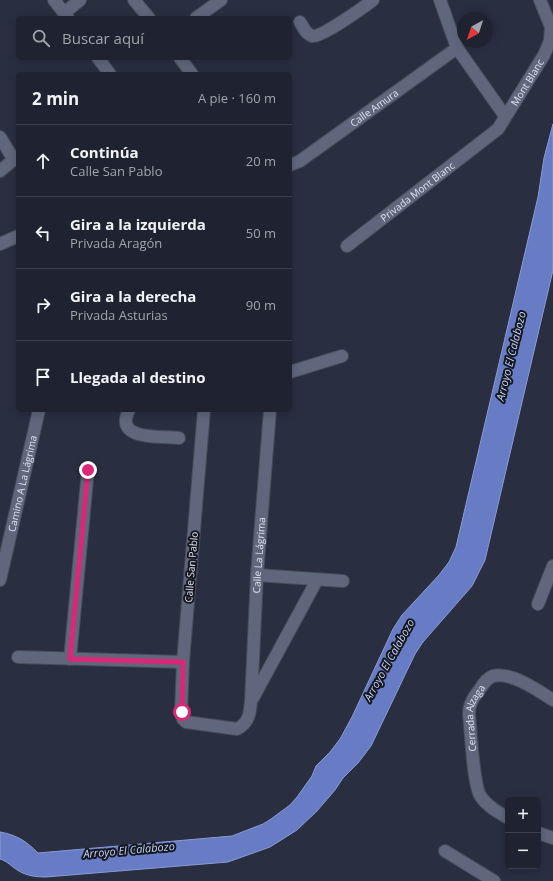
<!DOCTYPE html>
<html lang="es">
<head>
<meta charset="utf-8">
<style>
	:root { --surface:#1f2231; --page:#2c2f3d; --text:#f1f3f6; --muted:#a1a4ab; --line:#3c3f4d }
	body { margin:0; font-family:"Open Sans",sans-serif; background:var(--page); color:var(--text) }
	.controls { position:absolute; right:12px; bottom:12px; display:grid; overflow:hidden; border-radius:6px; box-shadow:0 2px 10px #0003 }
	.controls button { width:36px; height:36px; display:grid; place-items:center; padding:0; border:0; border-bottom:1px solid var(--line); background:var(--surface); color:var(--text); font:20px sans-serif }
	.compass { position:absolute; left:457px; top:12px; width:36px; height:36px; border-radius:50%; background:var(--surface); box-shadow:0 2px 10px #0003; rotate:219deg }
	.stop { position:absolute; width:12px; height:12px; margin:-9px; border:3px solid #db2777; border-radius:50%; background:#fff }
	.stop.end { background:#db2777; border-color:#fff; box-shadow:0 1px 4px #0008 }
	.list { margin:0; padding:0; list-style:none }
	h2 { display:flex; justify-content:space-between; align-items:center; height:52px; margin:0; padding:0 16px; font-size:17px }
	h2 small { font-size:13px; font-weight:400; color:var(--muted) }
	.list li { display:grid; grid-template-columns:26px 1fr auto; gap:12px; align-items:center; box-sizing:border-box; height:72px; padding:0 16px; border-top:1px solid var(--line) }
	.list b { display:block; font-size:15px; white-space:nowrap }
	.list p { margin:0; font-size:13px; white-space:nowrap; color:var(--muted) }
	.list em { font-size:13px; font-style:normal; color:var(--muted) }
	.icon { flex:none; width:22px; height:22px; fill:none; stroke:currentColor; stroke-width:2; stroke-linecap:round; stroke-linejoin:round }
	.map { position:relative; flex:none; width:553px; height:881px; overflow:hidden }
	.search { position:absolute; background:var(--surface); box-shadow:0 2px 10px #0003; left:16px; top:16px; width:276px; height:44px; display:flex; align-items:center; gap:10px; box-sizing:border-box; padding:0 14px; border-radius:6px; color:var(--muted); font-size:15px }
	.panel { position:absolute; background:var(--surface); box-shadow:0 2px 10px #0003; left:16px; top:72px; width:276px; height:340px; border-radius:6px }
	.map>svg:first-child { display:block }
	.water { fill:#677cc4; stroke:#8b9bd1 }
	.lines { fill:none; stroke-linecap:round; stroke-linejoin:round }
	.minor-casing { stroke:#464b5b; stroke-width:14 }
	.minor { stroke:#60677c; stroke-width:12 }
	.route { stroke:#db2777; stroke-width:5 }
	.labels { text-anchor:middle; stroke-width:4; stroke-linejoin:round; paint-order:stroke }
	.street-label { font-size:10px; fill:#dee2ee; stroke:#14171f }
	.water-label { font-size:11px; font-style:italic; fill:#c4d2f9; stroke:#14171f }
</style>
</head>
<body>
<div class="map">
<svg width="553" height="881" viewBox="0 0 553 881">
	<rect width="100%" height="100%" fill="#292e41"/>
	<path class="water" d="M553,124V270L485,560L472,586L423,642L415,654L371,746L358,763L343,778L335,790L317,811L297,830L270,847L228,862L46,877C37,877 27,876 19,871C12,867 7,861 0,859V832C17,835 26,841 38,853L232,836L263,824L271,819L290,805L297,797L312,776L316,766L330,752L340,739L352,717L393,629L402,615L439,575L449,562L456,547L538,197L544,158Z"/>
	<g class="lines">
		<g class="minor-casing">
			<g id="minor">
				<path d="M54,0L68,18"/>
				<path d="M134,0L149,18"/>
				<path d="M440,0L457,48L505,116"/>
				<path d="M64,13L80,0"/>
				<path d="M196,18L221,0"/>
				<path d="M300,22C303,27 306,34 312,36C321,38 364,7 373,0"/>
				<path d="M98,58L110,74"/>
				<path d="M180,58L192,74"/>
				<path d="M0,137L14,160"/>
				<path id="s1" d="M290,165L300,161L457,48"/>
				<path d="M0,171L18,156"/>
				<path d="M0,244L18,236"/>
				<path id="s2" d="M347,246L498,129L544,55L550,41L551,27L540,0"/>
				<path d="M290,372L342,356"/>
				<path d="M129,410C113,441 161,436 179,438"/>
				<path id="s3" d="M204,410L183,662L181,712L183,719L186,722L237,729C249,723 250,713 251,701L257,575L270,410"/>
				<path d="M257,575L343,581"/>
				<path id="s4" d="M0,580L39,410"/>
				<path d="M538,604L553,566"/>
				<path d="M18,657L183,662"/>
				<path d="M70,659L88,470"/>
				<path d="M253,698L317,580"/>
				<path id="s5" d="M508,818C498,812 488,807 481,797C473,786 471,731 469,714C469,703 474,697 480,689C483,684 487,678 493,676C510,671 539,691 553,700"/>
				<path d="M538,833L553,838"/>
				<path d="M445,851L494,881"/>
			</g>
		</g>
		<use href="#minor" class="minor"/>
	</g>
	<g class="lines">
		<path class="route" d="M88,470L70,659L183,662L182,712"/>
	</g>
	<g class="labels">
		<g class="street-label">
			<text dy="4" stroke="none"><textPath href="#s2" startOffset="246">Mont Blanc</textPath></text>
			<text dy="4" stroke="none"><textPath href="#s1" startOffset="102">Calle Amura</textPath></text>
			<text dy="4" stroke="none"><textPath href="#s2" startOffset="89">Privada Mont Blanc</textPath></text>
			<text dy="4" stroke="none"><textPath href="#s4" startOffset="99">Camino A La Lágrima</textPath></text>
			<text dy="4" stroke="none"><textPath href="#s3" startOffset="545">Calle La Lágrima</textPath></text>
			<text transform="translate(191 567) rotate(-85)" y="4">Calle San Pablo</text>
			<text dy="4" stroke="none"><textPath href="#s5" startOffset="116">Cerrada Alzaga</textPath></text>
		</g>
		<g class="water-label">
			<text transform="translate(511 356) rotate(-76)" y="4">Arroyo El Calabozo</text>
			<text transform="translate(389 660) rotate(-61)" y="4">Arroyo El Calabozo</text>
			<text transform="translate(129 850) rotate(-5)" y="4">Arroyo El Calabozo</text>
		</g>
	</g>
</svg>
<div class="controls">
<button>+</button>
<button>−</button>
</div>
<svg class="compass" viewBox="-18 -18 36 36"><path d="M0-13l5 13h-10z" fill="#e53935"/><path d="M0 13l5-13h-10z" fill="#a1a4ab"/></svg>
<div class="stop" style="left:182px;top:712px"></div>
<div class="stop end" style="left:88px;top:470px"></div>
<div class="search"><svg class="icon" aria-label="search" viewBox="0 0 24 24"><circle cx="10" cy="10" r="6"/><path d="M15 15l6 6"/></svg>Buscar aquí</div>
<section class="panel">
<h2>2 min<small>A pie · 160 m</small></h2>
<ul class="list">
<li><svg class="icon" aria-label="ahead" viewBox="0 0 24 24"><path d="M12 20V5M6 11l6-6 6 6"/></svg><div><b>Continúa</b><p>Calle San Pablo</p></div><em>20 m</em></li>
<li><svg class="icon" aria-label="left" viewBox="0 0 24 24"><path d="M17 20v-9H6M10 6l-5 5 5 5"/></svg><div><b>Gira a la izquierda</b><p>Privada Aragón</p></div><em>50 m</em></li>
<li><svg class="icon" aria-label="right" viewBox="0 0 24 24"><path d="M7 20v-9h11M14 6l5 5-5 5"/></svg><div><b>Gira a la derecha</b><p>Privada Asturias</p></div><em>90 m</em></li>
<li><svg class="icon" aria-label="arrive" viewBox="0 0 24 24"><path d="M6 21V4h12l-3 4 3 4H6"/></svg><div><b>Llegada al destino</b></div></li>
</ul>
</section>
</div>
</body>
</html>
